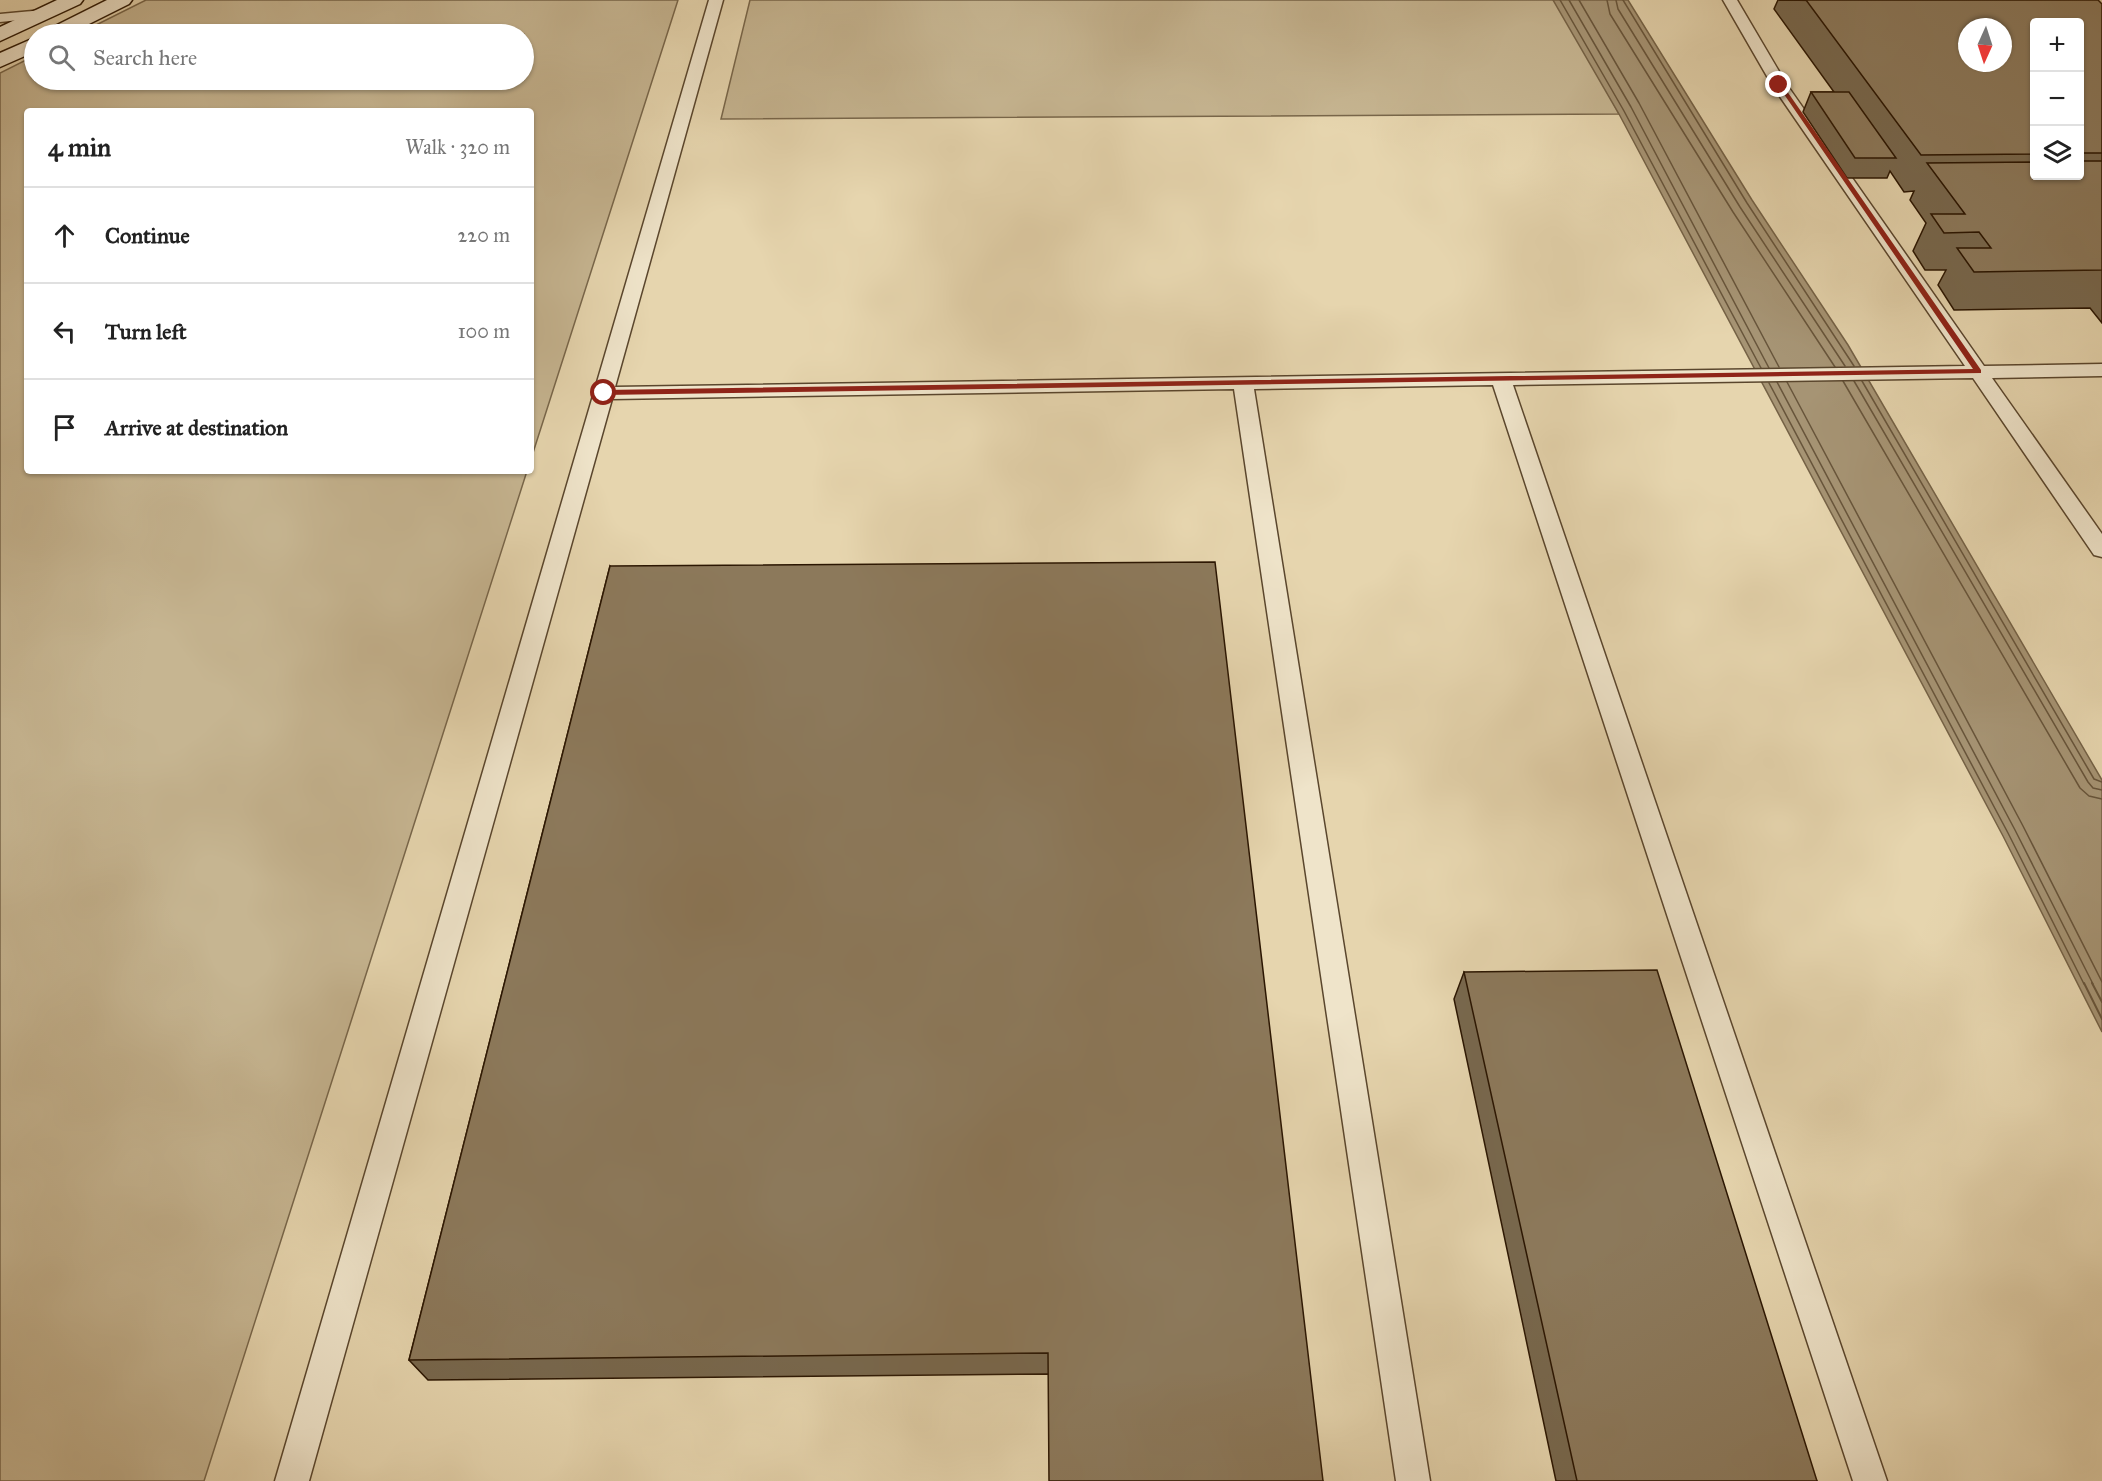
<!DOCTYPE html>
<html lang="en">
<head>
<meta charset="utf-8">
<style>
	:root { --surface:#fff; --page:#f2f2f2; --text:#222; --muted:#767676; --line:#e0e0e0 }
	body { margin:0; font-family:"IM FELL Great Primer",serif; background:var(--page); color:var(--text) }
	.controls { position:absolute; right:18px; top:18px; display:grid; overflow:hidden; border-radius:6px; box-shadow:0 2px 4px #0004 }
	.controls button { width:54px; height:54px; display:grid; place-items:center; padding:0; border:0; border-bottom:2px solid var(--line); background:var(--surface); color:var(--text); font:30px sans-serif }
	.compass { position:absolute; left:1958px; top:18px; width:54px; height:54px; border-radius:50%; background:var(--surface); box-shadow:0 2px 4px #0004; rotate:183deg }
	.stop { position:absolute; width:18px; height:18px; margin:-14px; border:4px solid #8f2418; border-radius:50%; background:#fff }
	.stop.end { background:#8f2418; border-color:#fff; box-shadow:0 2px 6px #0008 }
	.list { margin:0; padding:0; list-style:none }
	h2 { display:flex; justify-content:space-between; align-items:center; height:78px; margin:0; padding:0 24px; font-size:26px }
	h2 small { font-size:20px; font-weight:400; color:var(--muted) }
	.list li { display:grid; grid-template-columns:39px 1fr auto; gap:18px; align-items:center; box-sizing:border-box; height:96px; padding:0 24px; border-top:2px solid var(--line) }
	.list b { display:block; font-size:22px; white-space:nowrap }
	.list em { font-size:20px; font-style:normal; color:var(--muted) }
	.icon { flex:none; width:33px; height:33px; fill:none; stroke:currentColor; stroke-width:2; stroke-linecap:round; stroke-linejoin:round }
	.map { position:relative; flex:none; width:2102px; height:1481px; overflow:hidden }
	.search { position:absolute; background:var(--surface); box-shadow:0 2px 4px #0004; left:24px; top:24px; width:510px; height:66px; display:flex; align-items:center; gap:15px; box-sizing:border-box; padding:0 21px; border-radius:33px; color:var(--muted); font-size:22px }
	.panel { position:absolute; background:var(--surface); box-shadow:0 2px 4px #0004; left:24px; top:108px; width:510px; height:366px; border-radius:6px }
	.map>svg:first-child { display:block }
	.green { fill:#c6b591; stroke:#78664a; stroke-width:1.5 }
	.water { fill:#a69474; stroke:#756246; stroke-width:1.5 }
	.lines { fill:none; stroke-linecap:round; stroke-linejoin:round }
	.shore-far1 { stroke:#68553b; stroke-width:1.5 }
	.shore { stroke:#68553b; stroke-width:2 }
	.lane-casing { stroke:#5a462d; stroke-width:3 }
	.secondary-casing { stroke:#2b1602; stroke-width:3 }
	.lane { fill:#efe4ca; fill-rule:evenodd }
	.secondary { fill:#efe4ca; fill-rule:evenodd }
	.wall { fill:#78684e; stroke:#2b1602; stroke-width:1.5; fill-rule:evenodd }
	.building { fill:#8c795b; stroke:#2b1602; stroke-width:1.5; fill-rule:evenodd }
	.route { fill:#8f2418 }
</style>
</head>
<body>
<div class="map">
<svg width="2102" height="1481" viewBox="0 0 2102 1481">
	<rect width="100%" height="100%" fill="#e6d5ae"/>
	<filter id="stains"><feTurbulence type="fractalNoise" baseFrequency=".00333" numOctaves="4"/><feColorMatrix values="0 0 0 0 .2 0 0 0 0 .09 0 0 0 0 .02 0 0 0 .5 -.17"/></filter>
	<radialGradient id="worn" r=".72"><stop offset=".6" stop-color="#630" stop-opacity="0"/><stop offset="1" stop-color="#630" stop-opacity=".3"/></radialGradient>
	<path class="green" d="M146,0H678L531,459V111H27V471H527L204,1481H0V73L34,56V80H524V34H78Z
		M750,0H1558L1619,114L721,119Z"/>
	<path class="water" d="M1553,0H1628L1752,200L1848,345L2102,780V1032L2003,836L1619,114Z"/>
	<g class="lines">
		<path class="shore-far1" d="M1560,0L1624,111L1761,368
			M1569,0L1631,107L1769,368
			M1579,0L1639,103L1779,367
			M1607,0L1610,14L1733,212L1835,367
			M1616,0L1618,9L1740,207L1845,366
			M1623,0L1747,203L1854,366
			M1843,381L2080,788L2089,796L2102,799
			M1854,381L2088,782L2093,788L2102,790
			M1862,381L2094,779L2102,782
			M1777,382L2015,830L2093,984
			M1787,382L2023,826L2102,982
			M1769,383L2008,833L2084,984"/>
		<path class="shore" d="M2084,983L2102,1019
			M2092,983L2102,1002"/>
		<g class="lane-casing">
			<path id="lane" d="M709,0H723L615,387L1965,366L1772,85L1723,0H1737L1787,85L1984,366L2102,364V376L1992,378L2102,534V557L2094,555L1973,378L1513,385L1887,1481H1853L1493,385L1254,389L1430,1481H1396L1234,389L612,399L309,1481H275Z
				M43,10L50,14L48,17L0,22V14Z"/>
		</g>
		<g class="secondary-casing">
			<path id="secondary" d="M57,0H83L80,4L0,41V27Z
				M107,0H132L129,4L69,34H44L47,30Z
				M34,38V52L0,67V53Z"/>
		</g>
		<use href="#lane" class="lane"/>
		<use href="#secondary" class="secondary"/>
	</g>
	<path class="wall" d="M1778,0L2102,4V323L2090,308L1954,310L1938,285L1946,270H1925L1913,251L1926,223L1910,200L1914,191L1904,192L1890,171L1887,178H1847L1803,112L1811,92H1834L1774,9ZM2034,22H2079V176H2034Z
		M610,566L1323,1481L1048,1374L428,1380L409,1360Z
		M1464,972L1817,1481H1556L1454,999Z"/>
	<path class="building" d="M1806,0H2098L2102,4V153H2079V22H2034V154L1921,155ZM1967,27H2003V63H1967Z
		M1811,92H1849L1896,158H1855Z
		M2079,161H2102V270L1974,272L1957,248H1991L1979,232L1944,233L1931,214H1965L1927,163L2034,162V176H2079Z
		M1215,562L1323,1481H1049L1048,1353L409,1360L610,566Z
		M1657,970L1817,1481H1577L1464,972Z"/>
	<path class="route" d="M1777,84H1782L1981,370V373L604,395L600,393L604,390L1973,369Z"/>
	<rect width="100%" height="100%" filter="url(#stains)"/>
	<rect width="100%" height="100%" fill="url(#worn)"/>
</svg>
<div class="controls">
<button>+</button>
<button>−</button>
<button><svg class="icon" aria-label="layers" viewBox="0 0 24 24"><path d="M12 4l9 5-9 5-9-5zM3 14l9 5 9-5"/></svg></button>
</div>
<svg class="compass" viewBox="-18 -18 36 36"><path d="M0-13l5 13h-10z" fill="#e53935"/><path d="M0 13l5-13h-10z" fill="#767676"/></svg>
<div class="stop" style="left:604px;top:393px"></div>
<div class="stop end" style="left:1779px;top:85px"></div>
<div class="search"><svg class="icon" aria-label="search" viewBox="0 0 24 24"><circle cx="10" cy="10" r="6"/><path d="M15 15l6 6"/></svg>Search here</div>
<section class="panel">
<h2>4 min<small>Walk · 320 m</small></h2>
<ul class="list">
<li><svg class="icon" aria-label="ahead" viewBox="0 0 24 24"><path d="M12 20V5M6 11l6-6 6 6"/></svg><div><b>Continue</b></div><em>220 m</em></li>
<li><svg class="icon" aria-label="left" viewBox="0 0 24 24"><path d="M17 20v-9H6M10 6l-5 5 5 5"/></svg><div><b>Turn left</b></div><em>100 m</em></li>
<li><svg class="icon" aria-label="arrive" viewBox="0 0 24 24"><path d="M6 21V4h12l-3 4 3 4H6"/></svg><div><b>Arrive at destination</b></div></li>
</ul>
</section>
</div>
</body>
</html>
